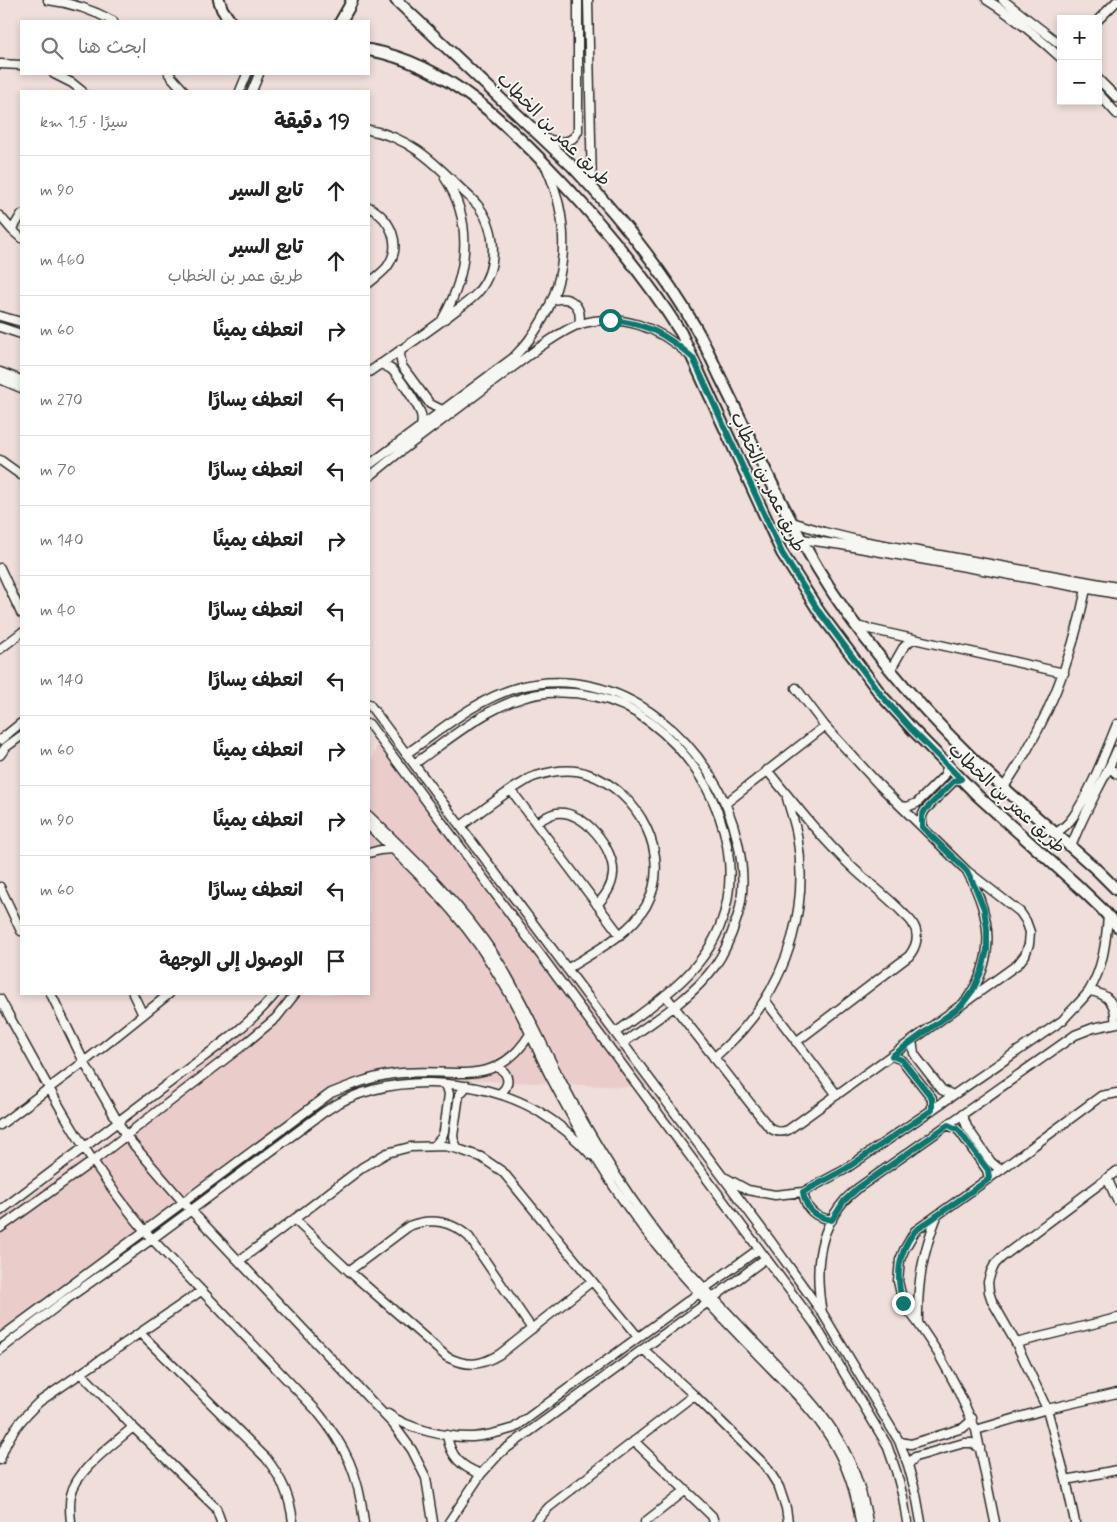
<!DOCTYPE html>
<html lang="ar">
<head>
<meta charset="utf-8">
<style>
	:root { --surface:#fff; --page:#f2f2f2; --text:#222; --muted:#767676; --line:#e0e0e0 }
	body { margin:0; font-family:Mynerve,"Playpen Sans Arabic",sans-serif; background:var(--page); color:var(--text); direction:rtl }
	.controls { position:absolute; right:15px; top:15px; display:grid; overflow:hidden; border-radius:0px; box-shadow:0 2px 8px #0003 }
	.controls button { width:45px; height:45px; display:grid; place-items:center; padding:0; border:0; border-bottom:1px solid var(--line); background:var(--surface); color:var(--text); font:25px sans-serif }
	.stop { position:absolute; width:15px; height:15px; margin:-11px; border:4px solid #0f766e; border-radius:50%; background:#fff }
	.stop.end { background:#0f766e; border-color:#fff; box-shadow:0 1px 5px #0008 }
	.list { margin:0; padding:0; list-style:none }
	h2 { display:flex; justify-content:space-between; align-items:center; height:65px; margin:0; padding:0 20px; font-size:21px }
	h2 small { font-size:16px; font-weight:400; color:var(--muted) }
	.list li { display:grid; grid-template-columns:32px 1fr auto; gap:15px; align-items:center; box-sizing:border-box; height:70px; padding:0 20px; border-top:1px solid var(--line) }
	.list b { display:block; font-size:19px; white-space:nowrap }
	.list p { margin:0; font-size:16px; white-space:nowrap; color:var(--muted) }
	.list em { font-size:16px; font-style:normal; color:var(--muted) }
	.icon { flex:none; width:28px; height:28px; fill:none; stroke:currentColor; stroke-width:2; stroke-linecap:round; stroke-linejoin:round }
	.map { position:relative; flex:none; width:1117px; height:1522px; overflow:hidden; direction:ltr }
	.search { position:absolute; background:var(--surface); box-shadow:0 2px 8px #0003; left:20px; top:20px; width:350px; height:55px; display:flex; align-items:center; gap:12px; box-sizing:border-box; padding:0 18px; border-radius:0px; color:var(--muted); font-size:19px }
	.panel { position:absolute; background:var(--surface); box-shadow:0 2px 8px #0003; left:20px; top:90px; width:350px; height:905px; border-radius:0px; direction:rtl }
	.map>svg:first-child { display:block }
	.built { fill:#eacdca }
	.lines { fill:none; stroke-linecap:round; stroke-linejoin:round }
	.minor-casing { stroke:#2b2b2b; stroke-width:11 }
	.tertiary-casing { stroke:#2b2b2b; stroke-width:14 }
	.minor { stroke:#f6f6f2; stroke-width:8 }
	.tertiary { stroke:#f6f6f2; stroke-width:10 }
	.route { stroke:#0f766e; stroke-width:6 }
	.labels { text-anchor:middle; stroke-width:4; stroke-linejoin:round; paint-order:stroke }
	.street-label { font-size:18px; fill:#2b2b2b; stroke:#f6f6f2 }
</style>
</head>
<body>
<div class="map">
<svg width="1117" height="1522" viewBox="0 0 1117 1522">
	<rect width="100%" height="100%" fill="#efdeda"/>
	<filter id="ink" filterUnits="userSpaceOnUse"><feTurbulence type="fractalNoise" baseFrequency=".02" numOctaves="2"/><feDisplacementMap in="SourceGraphic" scale="10" xChannelSelector="R" yChannelSelector="G"/><feConvolveMatrix kernelMatrix="1 2 1 2 8 2 1 2 1" color-interpolation-filters="sRGB"/></filter>
	<g filter="url(#ink)">
		<path class="built" d="M381,731L649,1088L488,1081L426,1077L395,1080L364,1086L335,1097L0,1344V1218L108,1141L266,1016L286,994H369V770Z"/>
		<g class="lines">
			<g class="minor-casing">
				<path id="minor" d="M48,0C72,3 93,10 113,21
					M588,0L592,187
					M987,0C1013,16 1038,37 1061,58
					M1003,0L1061,45
					M1098,20L1117,1
					M0,64L21,65
					M54,74L72,83L82,91
					M169,74L184,91
					M1098,79L1117,98
					M240,91L247,74
					M252,91L259,74
					M1098,93L1117,114
					M369,130C407,137 431,159 457,185C464,192 473,199 479,207C497,231 498,267 479,291C473,299 463,305 455,311C428,332 398,352 369,372
					M543,138C556,141 571,147 578,131V0
					M369,207C391,219 403,245 387,267C382,273 375,278 369,283
					M0,216L12,230L21,238
					M12,230L21,215
					M551,301C570,294 583,305 579,325
					M0,316L21,322
					M443,318C468,274 474,222 445,178
					M0,327L21,334
					M401,349L400,355L402,366L430,404L442,410
					M380,364C384,365 387,367 391,369C398,375 418,405 421,414C422,418 422,422 421,426
					M0,372L21,380
					M0,379L21,388
					M0,460L21,475
					M369,465L513,358C519,351 526,345 531,337C569,286 572,226 547,169
					M369,477L401,451L537,349C551,340 565,329 580,324C621,312 660,328 689,355
					M792,522L824,532L857,540L1117,587
					M801,539L842,545L1117,594
					M0,568L21,613
					M856,626L1064,673
					M0,649L21,633
					M891,669L903,648L912,639
					M369,704L770,1240L823,1314L899,1441L908,1465L916,1494L921,1522
					M369,724L814,1323L887,1445L896,1471L903,1497L907,1522
					M0,740L21,723
					M406,754C441,730 475,700 516,688C620,659 717,745 738,843C743,866 745,894 737,918C732,934 725,952 715,966C692,998 655,1020 623,1043
					M0,755L6,747L21,736
					M414,764C454,736 496,698 546,693C572,691 600,695 624,706C700,744 752,844 720,926C701,975 655,1003 615,1033
					M1109,767L1117,774
					M767,770C795,805 822,839 854,869C870,884 888,897 903,913C906,916 911,920 913,924C920,935 916,947 909,956L796,1042
					M1004,787C1047,723 1071,664 1086,589
					M511,790L620,935
					M726,803L825,726
					M901,806L907,807L917,803L944,776L948,766
					M369,816C415,860 462,905 497,959C520,995 537,1034 557,1073C591,1139 630,1202 677,1259C705,1289 733,1319 761,1348C815,1405 854,1440 868,1522
					M536,823C543,819 549,814 557,813C584,810 615,849 613,874C612,887 605,896 597,905
					M369,826C413,868 459,912 492,965C500,978 509,992 516,1006C529,1028 538,1053 550,1076C580,1133 615,1195 656,1244C688,1283 724,1320 759,1356C783,1381 811,1407 830,1437C846,1463 856,1492 860,1522
					M461,826C480,812 499,797 519,785C525,782 530,777 536,776C552,771 572,768 588,774C638,791 674,856 646,906C629,935 595,951 567,969
					M922,827V816L925,810L954,781L961,779
					M1056,833C1062,829 1068,824 1073,817C1091,791 1105,753 1117,724
					M1071,847C1083,813 1103,783 1117,750
					M369,853L380,850L393,849
					M0,887L21,931
					M1089,991C1107,993 1117,1004 1115,1023
					M51,994L84,1062L126,1136L183,1202L393,1424L412,1450L426,1478L433,1522
					M133,994L143,1015
					M665,995L768,1126C774,1132 780,1133 788,1130L1018,964L1025,955L1029,944L1030,932L1026,921L1020,912L967,871L880,786L825,726L796,688
					M0,999C45,1082 89,1167 152,1239L316,1410C346,1446 359,1475 364,1522
					M967,999C997,957 991,916 968,873
					M765,1000L837,1095
					M912,1041L914,1053L917,1058L942,1090L953,1095
					M892,1056L902,1060L928,1093L932,1098V1110
					M714,1058C724,1048 735,1039 744,1028C790,975 809,903 797,835C795,823 790,810 787,798
					M497,1067C510,1073 511,1086 499,1094
					M964,1114V1119L967,1127L991,1162L998,1168L1002,1169
					M0,1125L84,1062L169,994
					M948,1125L957,1129L960,1132L987,1170L989,1179
					M435,1145L442,1137L444,1131L449,1094L447,1087L444,1084
					M458,1149L454,1141L453,1136L459,1095L467,1086
					M726,1178L748,1190L775,1195L803,1192L844,1170L1063,1020C1071,1010 1082,1001 1089,991C1103,968 1106,942 1108,916
					M1107,1178L1117,1200
					M803,1192C806,1210 814,1217 832,1220
					M0,1211C59,1167 118,1122 177,1077C211,1051 248,1027 275,994
					M294,1219L349,1271L447,1357C468,1367 480,1366 500,1354L592,1281
					M0,1228L93,1161L246,1043L276,1018L295,994
					M239,1261L363,1167L387,1153L410,1147L445,1146L458,1149L481,1157L503,1172L638,1337
					M349,1271L409,1226C432,1217 451,1221 469,1237L532,1329
					M705,1288L759,1249
					M713,1298L766,1258
					M822,1313C815,1273 816,1234 844,1201C848,1196 854,1192 858,1188L1075,1035L1093,1028L1117,1023
					M918,1323C917,1283 923,1252 937,1216
					M140,1333L266,1458C282,1479 290,1496 293,1522
					M0,1338L331,1093C351,1085 371,1077 393,1074C449,1065 494,1093 530,1034
					M1016,1343L1117,1318
					M643,1349L694,1395L766,1466L779,1487L786,1508L788,1522
					M0,1350L64,1301L152,1239L324,1112C382,1071 478,1076 538,1111C559,1124 575,1137 591,1155
					M81,1373L133,1427L216,1508L221,1522
					M388,1414C408,1429 448,1438 473,1437C488,1436 501,1432 514,1428L699,1293
					M976,1430L1047,1409L1117,1393
					M447,1435C450,1456 461,1467 481,1474
					M634,1441L712,1516L714,1522
					M899,1441L905,1443L911,1444L963,1428L970,1422L972,1418
					M0,1460C7,1436 21,1419 39,1402L201,1291
					M908,1465L915,1457L964,1443H972L980,1448
					M1066,1480L1117,1470
					M71,1522C70,1513 69,1504 71,1495C76,1470 114,1444 133,1427
					M449,1522L481,1474L500,1453L708,1302
					M535,1522L549,1507L694,1395
					M645,1522L686,1490
					M995,1522L976,1430L955,1384L938,1353L918,1323L903,1303L898,1281L900,1260L904,1250L915,1231L1002,1169L1101,1096L1117,1093
					M1075,1522L1066,1480L1047,1409L1016,1343L992,1301L989,1292L988,1282L991,1272L995,1264L1002,1257L1117,1171"/>
			</g>
			<g class="tertiary-casing">
				<path id="tertiary" d="M219,0L222,9L230,21
					M396,0L572,166C618,215 661,267 694,325C704,342 712,360 720,377C752,441 781,507 818,569C858,636 916,703 973,759C1013,798 1057,834 1099,872L1117,890
					M341,21L349,7L352,0
					M369,50C449,64 511,127 564,184C607,230 647,279 681,333L782,553L820,613L847,649L882,696L913,730L978,796L1078,886L1101,908L1117,926"/>
			</g>
			<use href="#minor" class="minor"/>
			<use href="#tertiary" class="tertiary"/>
		</g>
	</g>
	<g class="lines" filter="url(#ink)">
		<path class="route" d="M610,320C646,323 666,334 693,358L782,553L820,613L882,696L912,730L961,779L954,781L925,810L922,816V827L967,871L976,889L984,909L987,929V950L982,970L973,990L961,1006L892,1056L902,1060L928,1093L932,1098V1110L844,1170L803,1192C806,1210 814,1217 832,1220L844,1201L858,1188L948,1125L957,1129L960,1132L988,1170L989,1179L915,1231C898,1253 895,1276 903,1303"/>
	</g>
	<g class="labels">
		<g class="street-label">
			<text transform="translate(554 129) rotate(45)" y="6">طريق عمر بن الخطاب</text>
			<text transform="translate(768 482) rotate(65)" y="6">طريق عمر بن الخطاب</text>
			<text transform="translate(1007 798) rotate(43)" y="6">طريق عمر بن الخطاب</text>
		</g>
	</g>
</svg>
<div class="controls">
<button>+</button>
<button>−</button>
</div>
<div class="stop" style="left:610px;top:320px"></div>
<div class="stop end" style="left:903px;top:1303px"></div>
<div class="search"><svg class="icon" aria-label="search" viewBox="0 0 24 24"><circle cx="10" cy="10" r="6"/><path d="M15 15l6 6"/></svg>ابحث هنا</div>
<section class="panel">
<h2>19 دقيقة<small>سيرًا · 1.5 km</small></h2>
<ul class="list">
<li><svg class="icon" aria-label="ahead" viewBox="0 0 24 24"><path d="M12 20V5M6 11l6-6 6 6"/></svg><div><b>تابع السير</b></div><em>90 m</em></li>
<li><svg class="icon" aria-label="ahead" viewBox="0 0 24 24"><path d="M12 20V5M6 11l6-6 6 6"/></svg><div><b>تابع السير</b><p>طريق عمر بن الخطاب</p></div><em>460 m</em></li>
<li><svg class="icon" aria-label="right" viewBox="0 0 24 24"><path d="M7 20v-9h11M14 6l5 5-5 5"/></svg><div><b>انعطف يمينًا</b></div><em>60 m</em></li>
<li><svg class="icon" aria-label="left" viewBox="0 0 24 24"><path d="M17 20v-9H6M10 6l-5 5 5 5"/></svg><div><b>انعطف يسارًا</b></div><em>270 m</em></li>
<li><svg class="icon" aria-label="left" viewBox="0 0 24 24"><path d="M17 20v-9H6M10 6l-5 5 5 5"/></svg><div><b>انعطف يسارًا</b></div><em>70 m</em></li>
<li><svg class="icon" aria-label="right" viewBox="0 0 24 24"><path d="M7 20v-9h11M14 6l5 5-5 5"/></svg><div><b>انعطف يمينًا</b></div><em>140 m</em></li>
<li><svg class="icon" aria-label="left" viewBox="0 0 24 24"><path d="M17 20v-9H6M10 6l-5 5 5 5"/></svg><div><b>انعطف يسارًا</b></div><em>40 m</em></li>
<li><svg class="icon" aria-label="left" viewBox="0 0 24 24"><path d="M17 20v-9H6M10 6l-5 5 5 5"/></svg><div><b>انعطف يسارًا</b></div><em>140 m</em></li>
<li><svg class="icon" aria-label="right" viewBox="0 0 24 24"><path d="M7 20v-9h11M14 6l5 5-5 5"/></svg><div><b>انعطف يمينًا</b></div><em>60 m</em></li>
<li><svg class="icon" aria-label="right" viewBox="0 0 24 24"><path d="M7 20v-9h11M14 6l5 5-5 5"/></svg><div><b>انعطف يمينًا</b></div><em>90 m</em></li>
<li><svg class="icon" aria-label="left" viewBox="0 0 24 24"><path d="M17 20v-9H6M10 6l-5 5 5 5"/></svg><div><b>انعطف يسارًا</b></div><em>60 m</em></li>
<li><svg class="icon" aria-label="arrive" viewBox="0 0 24 24"><path d="M6 21V4h12l-3 4 3 4H6"/></svg><div><b>الوصول إلى الوجهة</b></div></li>
</ul>
</section>
</div>
</body>
</html>
